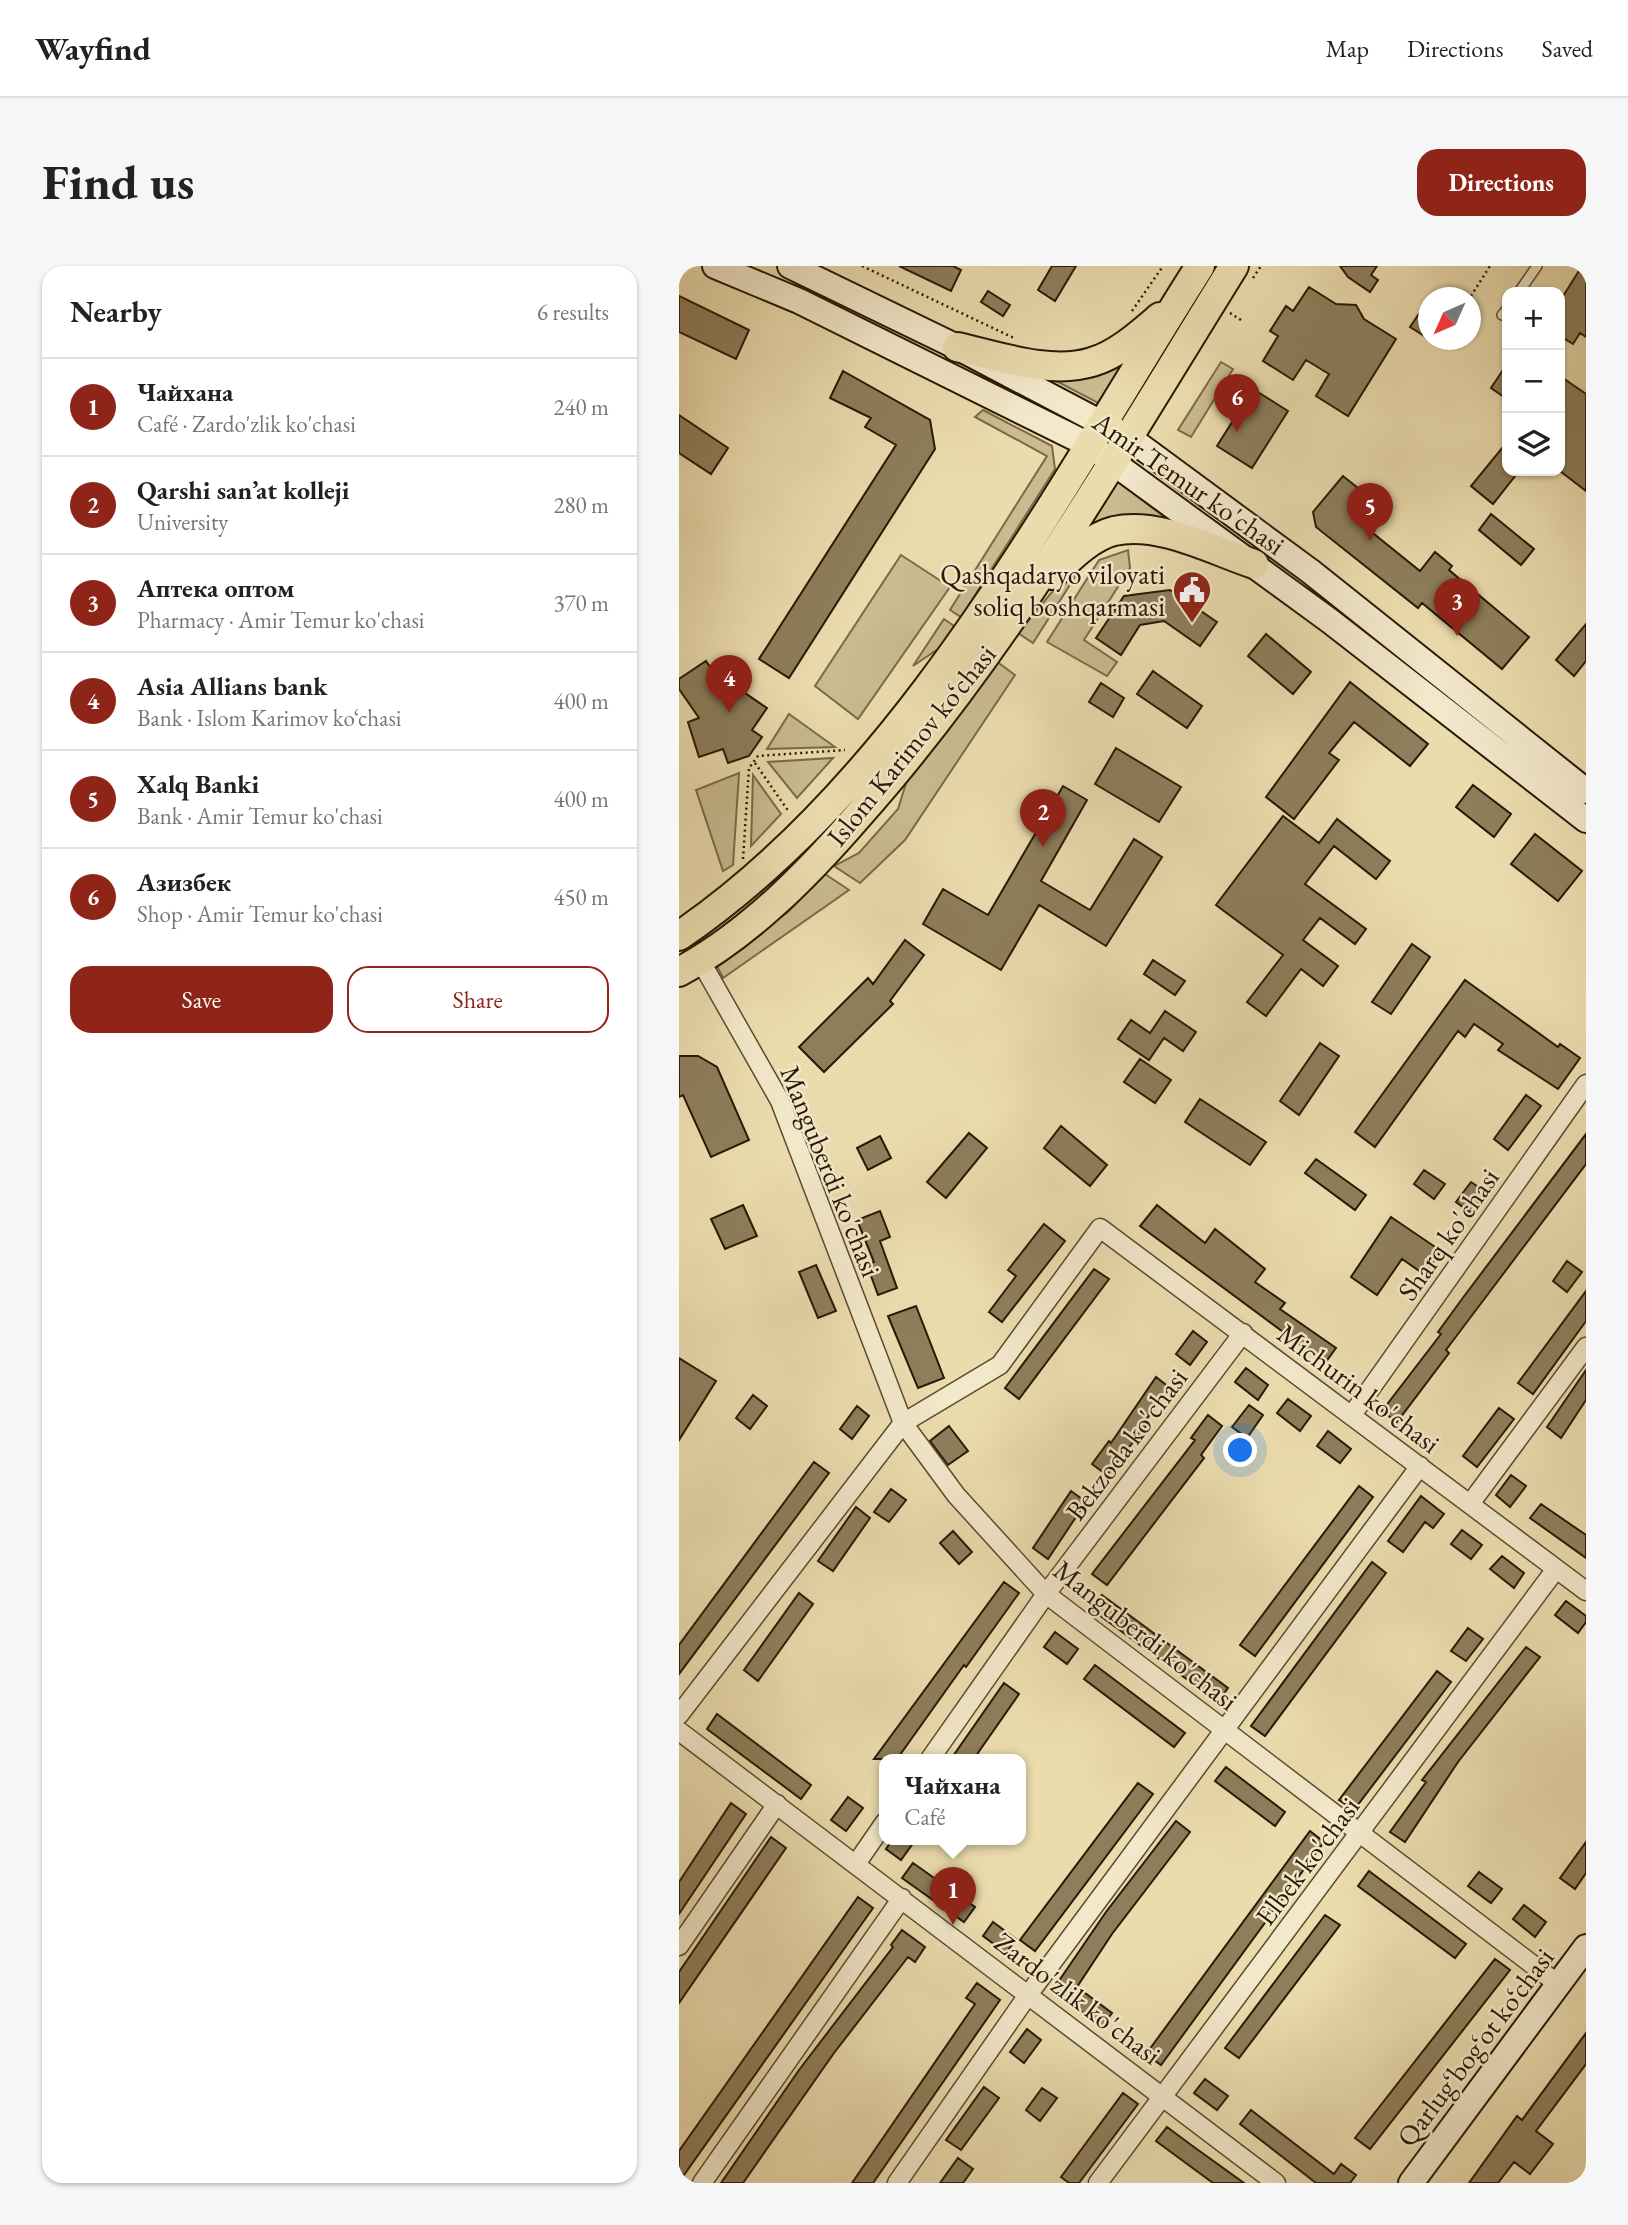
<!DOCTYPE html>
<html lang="en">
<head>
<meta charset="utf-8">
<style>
	:root { --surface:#fff; --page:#f6f6f6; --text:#222; --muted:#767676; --line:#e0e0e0; --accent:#8f2418 }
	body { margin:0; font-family:"EB Garamond",serif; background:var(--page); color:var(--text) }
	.controls { position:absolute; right:21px; top:21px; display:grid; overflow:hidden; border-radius:14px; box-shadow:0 2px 5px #0004 }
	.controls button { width:63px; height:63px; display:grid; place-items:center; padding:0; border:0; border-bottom:2px solid var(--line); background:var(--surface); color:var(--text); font:35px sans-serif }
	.compass { position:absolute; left:739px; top:21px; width:63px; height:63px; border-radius:50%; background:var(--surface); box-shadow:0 2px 5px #0004; rotate:225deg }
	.you { position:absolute; left:562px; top:1185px; width:24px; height:24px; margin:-18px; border:5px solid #fff; border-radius:50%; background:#1a73e8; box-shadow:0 0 0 10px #1a73e833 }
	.badge { display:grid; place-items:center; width:46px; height:46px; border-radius:50%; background:var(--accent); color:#fff; font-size:23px; font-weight:700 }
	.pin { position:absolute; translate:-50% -58px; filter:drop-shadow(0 2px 4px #0008) }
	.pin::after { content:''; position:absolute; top:37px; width:24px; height:21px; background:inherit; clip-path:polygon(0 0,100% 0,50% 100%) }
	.popup { position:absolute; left:200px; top:1488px; width:147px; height:91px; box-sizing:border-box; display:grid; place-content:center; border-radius:14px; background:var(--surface); filter:drop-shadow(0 2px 5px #0005); font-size:23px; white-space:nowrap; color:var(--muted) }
	.popup b { font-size:26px; color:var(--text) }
	.popup::after { content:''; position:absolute; left:50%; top:100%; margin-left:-14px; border:14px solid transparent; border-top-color:var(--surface) }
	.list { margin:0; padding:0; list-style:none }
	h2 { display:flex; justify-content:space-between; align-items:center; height:91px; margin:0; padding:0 28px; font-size:30px }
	h2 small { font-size:23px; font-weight:400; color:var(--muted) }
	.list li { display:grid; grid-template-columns:46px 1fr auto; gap:21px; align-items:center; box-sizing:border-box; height:98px; padding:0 28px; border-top:2px solid var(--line) }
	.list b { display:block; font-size:26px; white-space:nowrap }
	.list p { margin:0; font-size:23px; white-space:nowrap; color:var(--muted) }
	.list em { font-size:23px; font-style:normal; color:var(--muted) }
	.actions { display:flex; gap:14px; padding:21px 28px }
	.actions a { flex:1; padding:16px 0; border:2px solid var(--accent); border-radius:21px; text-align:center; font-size:24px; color:var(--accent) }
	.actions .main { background:var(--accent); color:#fff }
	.icon { flex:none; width:38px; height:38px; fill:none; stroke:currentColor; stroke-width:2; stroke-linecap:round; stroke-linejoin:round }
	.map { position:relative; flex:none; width:907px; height:1917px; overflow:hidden; border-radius:21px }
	header { display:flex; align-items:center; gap:42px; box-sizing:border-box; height:98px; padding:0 35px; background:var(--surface); border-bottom:2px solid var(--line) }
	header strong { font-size:33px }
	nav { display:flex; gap:38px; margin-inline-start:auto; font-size:24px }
	.intro { display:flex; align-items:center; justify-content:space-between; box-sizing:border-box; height:168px; padding:0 42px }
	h1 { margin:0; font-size:49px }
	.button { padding:18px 32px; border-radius:21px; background:var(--accent); color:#fff; font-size:24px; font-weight:700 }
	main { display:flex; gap:42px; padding:0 42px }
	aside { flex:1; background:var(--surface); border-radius:21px; box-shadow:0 2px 5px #0004 }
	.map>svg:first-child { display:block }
	.green { fill:#cabb91; stroke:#7a6a4a; stroke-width:2 }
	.building { fill:#8e7e5c; stroke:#291904; stroke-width:2 }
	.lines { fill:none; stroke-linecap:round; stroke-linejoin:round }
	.lane-casing { stroke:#5a4a2e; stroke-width:12 }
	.street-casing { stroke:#5a4a2e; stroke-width:21 }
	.secondary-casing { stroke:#291904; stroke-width:28 }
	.primary-casing { stroke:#291904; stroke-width:32 }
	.path { stroke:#291904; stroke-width:2.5; stroke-dasharray:2 3.5; stroke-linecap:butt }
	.lane { stroke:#f2e8ca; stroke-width:9 }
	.street { stroke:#f2e8ca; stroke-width:18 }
	.secondary { stroke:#f2e8ca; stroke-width:24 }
	.primary { stroke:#ebdcae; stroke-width:28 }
	.labels { text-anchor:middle; stroke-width:5; stroke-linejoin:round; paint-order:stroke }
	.street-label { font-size:28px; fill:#291904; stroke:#f2e8ca }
	.poi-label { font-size:28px; fill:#291904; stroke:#f2e8ca; text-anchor:end }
</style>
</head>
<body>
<header>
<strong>Wayfind</strong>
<nav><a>Map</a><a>Directions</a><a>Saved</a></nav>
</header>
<div class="intro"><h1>Find us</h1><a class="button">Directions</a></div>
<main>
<aside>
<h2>Nearby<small>6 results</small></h2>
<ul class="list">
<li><span class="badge">1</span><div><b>Чайхана</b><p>Café · Zardo'zlik ko'chasi</p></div><em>240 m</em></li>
<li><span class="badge">2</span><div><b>Qarshi san’at kolleji</b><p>University</p></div><em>280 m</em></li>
<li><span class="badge">3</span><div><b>Аптека оптом</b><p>Pharmacy · Amir Temur ko'chasi</p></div><em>370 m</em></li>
<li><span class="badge">4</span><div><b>Asia Allians bank</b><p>Bank · Islom Karimov ko‘chasi</p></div><em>400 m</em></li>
<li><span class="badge">5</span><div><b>Xalq Banki</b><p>Bank · Amir Temur ko'chasi</p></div><em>400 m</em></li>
<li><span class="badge">6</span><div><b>Азизбек</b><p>Shop · Amir Temur ko'chasi</p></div><em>450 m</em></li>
</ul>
<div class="actions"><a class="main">Save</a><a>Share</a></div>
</aside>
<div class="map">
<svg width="907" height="1917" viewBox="0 0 907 1917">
	<rect width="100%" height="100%" fill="#ebdcae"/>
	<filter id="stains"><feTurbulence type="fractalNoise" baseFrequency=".00286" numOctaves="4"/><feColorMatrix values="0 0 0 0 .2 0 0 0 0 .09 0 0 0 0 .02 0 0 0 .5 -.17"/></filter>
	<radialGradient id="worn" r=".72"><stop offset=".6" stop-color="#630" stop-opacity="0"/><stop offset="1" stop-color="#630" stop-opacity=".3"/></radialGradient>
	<path class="green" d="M453,83L419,137L362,107Z
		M542,96L554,103L512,171L499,164Z
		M304,144L373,180L376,203L282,351L271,344L368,190L296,151Z
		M438,215L504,265L394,281Z
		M449,284L451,302L405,374L438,396L428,410L368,376L420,294Z
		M222,289L271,321L179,453L136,420Z
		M408,292L354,377L339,367L392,303Z
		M265,353L275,360L262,381L234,400Z
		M317,395L336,409L226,574L181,617L155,600L180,587L219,543L228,514Z
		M110,448L156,481L88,483Z
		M154,492L118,532L89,496Z
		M60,507L54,599L44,605L17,524Z
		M74,509L102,548L72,580Z
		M146,608L170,624L44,712L37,698L109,646Z"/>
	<path class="building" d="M220,0H274L282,4L272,25Z
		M373,0H397L376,35L359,24Z
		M661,0H698L692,9L699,14L691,26L669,11Z
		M903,0H907V71L901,67L894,78L881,70L885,58L881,55V35Z
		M630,21L657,38L677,39L685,53L717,73L669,150L637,130L650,108L627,94L614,114L584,95L599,70L591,65L607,40L614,45Z
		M309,25L331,39L324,50L302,36Z
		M0,30L70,64L57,93L0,66Z
		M750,33V73L731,61Z
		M828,98V133L812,122Z
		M164,105L251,154L256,183L110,412L80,393L217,179L186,161L192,152L151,132Z
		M881,110L907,128V225L881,205Z
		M574,123L609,145L573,202L538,180Z
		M0,149L49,182L32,208L0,187Z
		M828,176V205H840L814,238L792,220Z
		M664,210L690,231L674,251L741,305L756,286L773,300L770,304L850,371L823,403L743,337L739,342L637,261L634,246Z
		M812,248L855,283L842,299L800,264Z
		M491,324L538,356L521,380L485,355L461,359L442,389L417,372L445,330Z
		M907,358V395L895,410L877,394Z
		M587,368L632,406L614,428L569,390Z
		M27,395L51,430L57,421L88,442L73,464L83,471L70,490L49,497L44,483L20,491L9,456L20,452L0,423V413Z
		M474,405L523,440L508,462L458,428Z
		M671,416L749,478L731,500L675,456L650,487L660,494L615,553L587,531Z
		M422,417L445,432L434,451L410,436Z
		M437,482L502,521L480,556L416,518Z
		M794,519L832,548L815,571L777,541Z
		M384,520L408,534L362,615L411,644L455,573L483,591L427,680L360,639L322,704L244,658L264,623L309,649Z
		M604,550L640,577L658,553L711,595L697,613L655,580L626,618L687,663L676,678L641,652L624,674L659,700L644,720L622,703L587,750L568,736L604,689L537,639Z
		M856,568L903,605L879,635L832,598Z
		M226,674L245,689L211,735L214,738L145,806L120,781L189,712L194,718Z
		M733,678L751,691L712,748L693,736Z
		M474,694L506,715L496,729L465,708Z
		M786,714L879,781L881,778L901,792L879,823L819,784L824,778L795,758L786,771L779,765L696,881L676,866Z
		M486,745L517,766L504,785L485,772L470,794L439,773L452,754L471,767Z
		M641,777L660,790L620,849L601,835Z
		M0,790H19L38,801L70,874L32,891L4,829L0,831Z
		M461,793L492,814L476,837L445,816Z
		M847,829L862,840L829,884L815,873Z
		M521,833L587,876L571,899L506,856Z
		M382,860L428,899L411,920L365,882Z
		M290,867L308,882L267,932L248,916Z
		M907,868V898L788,1056L767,1084L770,1087L718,1156L703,1145L762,1068L759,1066L783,1033Z
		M201,870L212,892L189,904L178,882Z
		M637,893L687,929L676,944L626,907Z
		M745,904L766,918L755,933L735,918Z
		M792,916L807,926L792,947L777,936Z
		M64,939L78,970L46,983L32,953Z
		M478,939L526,977L536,963L586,1003L576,1016L606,1037L601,1043L657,1082L646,1097L461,960Z
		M201,945L211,971L201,975L218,1022L199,1029L188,999L195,996L178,954Z
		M712,951L762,985L746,1009L723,993L698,1029L672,1011Z
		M365,958L386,975L323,1056L310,1046L337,1010L329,1004Z
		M888,995L903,1006L888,1026L874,1015Z
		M137,999L157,1045L139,1052L120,1006Z
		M415,1003L430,1013L340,1133L326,1122Z
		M907,1025V1055L854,1128L839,1117Z
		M237,1040L265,1112L239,1122L209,1050Z
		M514,1065L528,1076L511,1099L497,1088Z
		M0,1092L37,1115L0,1174Z
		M567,1102L589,1119L579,1134L556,1116Z
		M907,1104V1134L882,1172L868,1161Z
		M477,1111L491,1122L467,1154L470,1156L428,1209L413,1198L430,1175L432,1177Z
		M74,1129L88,1140L71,1163L57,1152Z
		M609,1133L632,1150L621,1165L598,1147Z
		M570,1139L584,1149L568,1172L553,1161Z
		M178,1140L190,1150L173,1173L161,1163Z
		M820,1142L835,1153L798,1201L784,1190Z
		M529,1149L543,1160L522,1189L525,1192L428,1319L413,1308L516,1174L512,1172Z
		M270,1160L289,1185L269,1199L251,1175Z
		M649,1165L672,1183L661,1197L638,1180Z
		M135,1196L150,1207L0,1408V1379Z
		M832,1209L847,1220L831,1241L817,1229Z
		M680,1220L694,1231L576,1390L561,1379Z
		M212,1223L227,1234L210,1256L195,1246Z
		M392,1225L407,1236L369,1293L354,1282Z
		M742,1230L765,1248L754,1262L746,1256L724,1286L709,1275Z
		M862,1238L907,1269V1292L851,1252Z
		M177,1241L191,1252L154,1305L139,1295Z
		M783,1264L803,1279L792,1293L772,1278Z
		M274,1265L293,1286L280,1298L261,1277Z
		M823,1290L845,1307L835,1322L811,1303Z
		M693,1296L707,1307L586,1470L572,1460Z
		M325,1316L340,1327L287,1401L285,1399L218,1493H195Z
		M120,1327L134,1338L79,1415L65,1404Z
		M423,1329L549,1422L539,1436L412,1343Z
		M887,1335L907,1350V1356L899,1367L876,1349Z
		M789,1362L804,1373L787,1395L772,1385Z
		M376,1366L399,1383L388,1398L365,1381Z
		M847,1381L861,1391L779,1496L726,1576L711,1566L747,1516L743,1514Z
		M416,1399L506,1467L495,1481L405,1413Z
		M758,1405L772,1416L675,1544L660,1534Z
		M325,1417L340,1428L301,1484L295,1493H272Z
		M38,1448L132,1519L122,1533L28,1463Z
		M547,1501L606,1546L596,1560L536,1515Z
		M459,1517L474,1528L356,1685L341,1674Z
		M169,1531L184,1542L167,1565L152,1554Z
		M52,1537L67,1548L0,1648V1616Z
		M497,1555L511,1566L433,1668L398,1721L433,1747L422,1762L375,1722L427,1646Z
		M631,1565L645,1576L482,1799L467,1788Z
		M92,1571L107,1582L0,1737V1706Z
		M214,1573H237L222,1594L207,1583Z
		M907,1576V1607L896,1623L881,1612Z
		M234,1597L296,1641L285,1656L223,1612Z
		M690,1605L787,1678L776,1692L679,1620Z
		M800,1606L823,1623L812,1637L789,1620Z
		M179,1631L194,1642L0,1916V1885Z
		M845,1639L867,1656L856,1671L834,1653Z
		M646,1649L661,1659L560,1792L546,1782Z
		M314,1656L337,1673L327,1687L304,1670Z
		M223,1664L246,1681L236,1696L229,1691L155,1787L64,1917H42L120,1804L214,1681L212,1679Z
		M816,1693L831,1704L691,1883L676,1872Z
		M298,1717L321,1734L194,1917H173L296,1738L287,1732Z
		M348,1763L362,1774L345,1797L331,1786Z
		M907,1767V1798L857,1865L874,1878L851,1908L835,1896L819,1917H790L838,1850L843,1854Z
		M526,1813L549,1830L538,1844L515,1827Z
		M305,1821L320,1832L282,1884L267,1874Z
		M363,1822L378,1832L361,1855L347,1844Z
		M444,1827L459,1838L400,1917H390L382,1911Z
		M572,1844L655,1908L662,1898L677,1909L671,1917H637L561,1858Z
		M488,1861L515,1881L565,1917H534L500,1892L477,1875Z
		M279,1892L294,1903L284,1917H261Z"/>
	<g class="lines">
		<g class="lane-casing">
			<path id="lane" d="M840,26L858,0
				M823,49L828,43"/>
		</g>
		<g class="street-casing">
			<path id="street" d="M21,694L101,835L224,1157L277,1229L367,1328L879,1718
				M673,1149L907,818
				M791,1238L907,1081
				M0,1449L224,1157L321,1099L421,962L907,1325
				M0,1465L597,1917
				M251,1493L367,1328L564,1067
				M177,1598L206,1556
				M0,1680L98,1538
				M23,1917L223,1632
				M218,1917L349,1729L741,1200
				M419,1917L877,1303"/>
		</g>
		<g class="secondary-casing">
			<path id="secondary" d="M36,0L120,35L410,179L651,355L907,554
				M111,0L278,81L449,171L631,305L907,525
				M732,1917L907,1681"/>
		</g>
		<g class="primary-casing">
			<path id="primary" d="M278,81C319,90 372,109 413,96C438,89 461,68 481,51
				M373,309C390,293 411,271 435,265C480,255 533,284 575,298
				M0,670C229,514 375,230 521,0
				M0,706C69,669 128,609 179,550C327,384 438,188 555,0"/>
		</g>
		<path class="path" d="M183,0L335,72
			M574,12L582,0
			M792,30L811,0
			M453,45L484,0
			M551,47L562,54
			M76,497L110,546
			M64,593L70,502L79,490L166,484"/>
		<use href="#lane" class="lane"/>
		<use href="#street" class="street"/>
		<use href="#secondary" class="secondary"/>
		<use href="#primary" class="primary"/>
	</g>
	<defs>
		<g id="civic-pin" transform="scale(2.0125)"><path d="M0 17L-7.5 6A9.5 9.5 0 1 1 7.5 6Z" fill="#8f2418" stroke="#f2e8ca"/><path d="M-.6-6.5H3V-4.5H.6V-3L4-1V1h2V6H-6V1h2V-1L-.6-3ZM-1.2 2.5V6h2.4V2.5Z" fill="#fff"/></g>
	</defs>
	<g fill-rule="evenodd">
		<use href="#civic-pin" x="513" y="324"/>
	</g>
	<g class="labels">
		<g class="street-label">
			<text transform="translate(510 217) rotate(35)" y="10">Amir Temur ko'chasi</text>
			<text transform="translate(232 479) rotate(-51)" y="10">Islom Karimov ko‘chasi</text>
			<text transform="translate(152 905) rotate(68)" y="10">Manguberdi ko'chasi</text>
			<text transform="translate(769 968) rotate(-55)" y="10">Sharq ko'chasi</text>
			<text transform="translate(680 1122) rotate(37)" y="10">Michurin ko'chasi</text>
			<text transform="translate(447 1178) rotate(-53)" y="10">Bekzoda ko'chasi</text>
			<text transform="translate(467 1369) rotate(38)" y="10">Manguberdi ko'chasi</text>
			<text transform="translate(628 1595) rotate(-53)" y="10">Elbek ko'chasi</text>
			<text transform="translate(399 1732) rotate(37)" y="10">Zardo'zlik ko'chasi</text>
			<text transform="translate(796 1781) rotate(-53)" y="10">Qarlug‘bog‘ot ko‘chasi</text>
		</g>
		<g class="poi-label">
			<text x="486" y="318">Qashqadaryo viloyati<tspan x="486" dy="32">soliq boshqarmasi</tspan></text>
		</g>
	</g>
	<rect width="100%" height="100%" filter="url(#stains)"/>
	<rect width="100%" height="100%" fill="url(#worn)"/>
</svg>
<div class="controls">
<button>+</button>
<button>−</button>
<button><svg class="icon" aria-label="layers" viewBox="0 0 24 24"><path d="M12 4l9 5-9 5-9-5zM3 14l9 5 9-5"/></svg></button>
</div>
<svg class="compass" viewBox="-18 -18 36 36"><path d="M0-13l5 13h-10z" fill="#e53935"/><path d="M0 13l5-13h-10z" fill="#767676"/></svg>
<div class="you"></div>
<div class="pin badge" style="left:274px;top:1659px">1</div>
<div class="popup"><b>Чайхана</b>Café</div>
<div class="pin badge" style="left:364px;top:581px">2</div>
<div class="pin badge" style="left:778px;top:370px">3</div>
<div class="pin badge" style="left:50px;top:447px">4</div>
<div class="pin badge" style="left:691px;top:275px">5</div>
<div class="pin badge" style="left:558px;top:166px">6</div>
</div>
</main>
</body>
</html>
